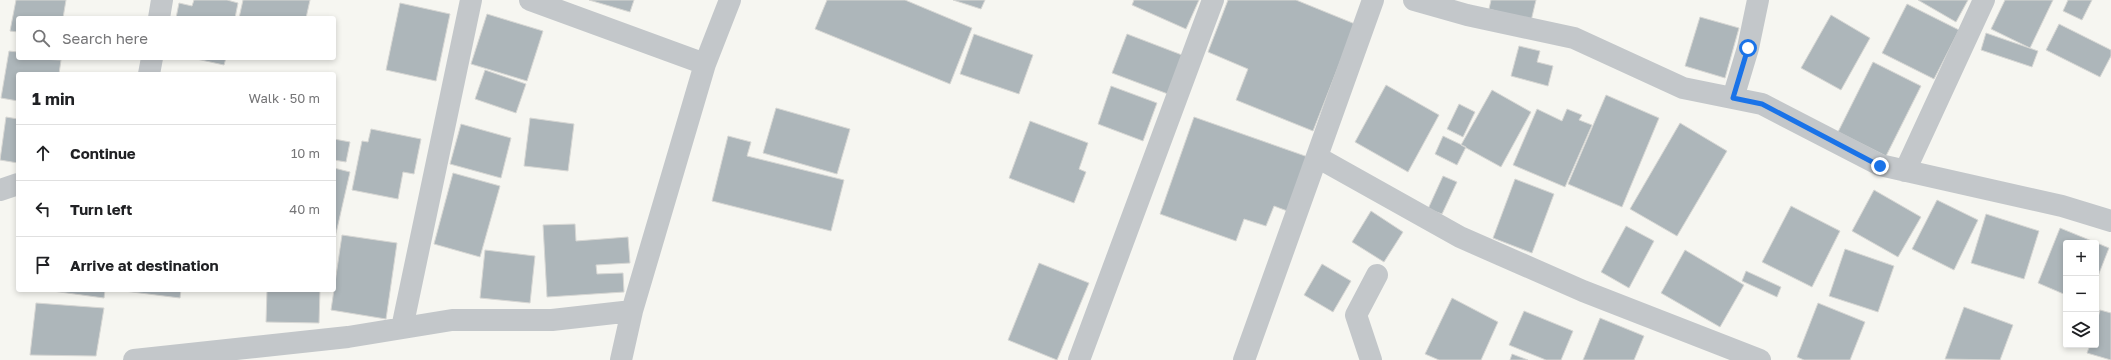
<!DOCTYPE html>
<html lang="en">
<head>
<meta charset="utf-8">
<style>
	:root { --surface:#fff; --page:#f6f6f6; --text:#202124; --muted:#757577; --line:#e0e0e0 }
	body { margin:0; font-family:"Golos Text",sans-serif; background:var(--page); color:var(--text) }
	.controls { position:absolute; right:12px; bottom:12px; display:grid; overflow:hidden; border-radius:4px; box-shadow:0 2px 6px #0003 }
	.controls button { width:36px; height:36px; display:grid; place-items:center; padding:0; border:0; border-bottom:1px solid var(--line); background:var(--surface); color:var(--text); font:20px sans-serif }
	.stop { position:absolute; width:12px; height:12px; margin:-9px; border:3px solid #1a73e8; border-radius:50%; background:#fff }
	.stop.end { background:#1a73e8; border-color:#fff; box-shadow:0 1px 4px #0008 }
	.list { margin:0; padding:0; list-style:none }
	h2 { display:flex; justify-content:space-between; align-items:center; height:52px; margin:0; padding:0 16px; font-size:17px }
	h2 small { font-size:13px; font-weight:400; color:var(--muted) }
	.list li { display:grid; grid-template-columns:26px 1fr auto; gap:12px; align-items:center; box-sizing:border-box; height:56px; padding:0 16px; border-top:1px solid var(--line) }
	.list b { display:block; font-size:15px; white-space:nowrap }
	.list em { font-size:13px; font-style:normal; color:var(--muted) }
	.icon { flex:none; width:22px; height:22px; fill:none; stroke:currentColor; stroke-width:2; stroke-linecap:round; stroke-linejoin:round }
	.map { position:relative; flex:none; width:2111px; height:360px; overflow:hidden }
	.search { position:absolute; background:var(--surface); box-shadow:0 2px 6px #0003; left:16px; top:16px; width:320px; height:44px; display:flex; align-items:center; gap:10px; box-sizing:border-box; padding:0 14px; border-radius:4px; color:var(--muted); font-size:15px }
	.panel { position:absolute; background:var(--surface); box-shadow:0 2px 6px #0003; left:16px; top:72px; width:320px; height:220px; border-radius:4px }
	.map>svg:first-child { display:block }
	.building { fill:#adb6ba; stroke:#d7d7d4 }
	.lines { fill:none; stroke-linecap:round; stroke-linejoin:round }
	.minor { stroke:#c3c7ca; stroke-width:22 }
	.route { stroke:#1a73e8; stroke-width:5 }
</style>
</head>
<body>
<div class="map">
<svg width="2111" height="360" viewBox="0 0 2111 360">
	<rect width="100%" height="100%" fill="#f6f6f1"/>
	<path class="building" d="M16,0H66L63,18H18V32L10,31Z
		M194,0H227L238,3L235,18H176L179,3L192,6Z
		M243,0H310L306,18H239Z
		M589,0H634L630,12Z
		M827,0H905L972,28L950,84L815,29Z
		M953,0H985L981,9Z
		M1134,0H1199L1186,29L1132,5Z
		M1228,0H1296L1355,24L1313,131L1236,100L1248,69L1208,52Z
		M1491,0H1536L1531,21L1489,9Z
		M1918,0H1968L1956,22Z
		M2005,0H2053L2030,48L1991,29Z
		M2068,0H2092L2082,20L2063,11Z
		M400,3L450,14L436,81L386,70Z
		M1907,4L1959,30L1934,79L1882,53Z
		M487,14L543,31L527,81L471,64Z
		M1831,15L1870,38L1841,90L1801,68Z
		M1700,17L1739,28L1725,78L1685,66Z
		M2059,24L2111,50V56L2100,77L2046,50Z
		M1986,33L2038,51L2032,67L1981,50Z
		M974,34L1033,55L1019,94L960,74Z
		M1127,34L1182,55L1168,94L1112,73Z
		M1519,46L1540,51L1537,62L1553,66L1548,86L1511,76Z
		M9,51L18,52V58L61,60L59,74H18V101L1,98Z
		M192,58H226L224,65Z
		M1873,62L1921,86L1886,156L1838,132Z
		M485,70L526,84L516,113L475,99Z
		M1386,85L1439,115L1408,172L1355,142Z
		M1111,86L1157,103L1143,141L1098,124Z
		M1492,90L1531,112L1501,167L1461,145Z
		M1606,95L1659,118L1622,207L1568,184Z
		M1459,104L1475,112L1463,137L1447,129Z
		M776,108L850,129L837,174L763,153Z
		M1537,109L1562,121L1567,109L1582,115L1579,120L1592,125L1565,187L1513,165Z
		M6,117L18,119V163L0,160Z
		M1194,117L1308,157L1290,212L1274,206L1266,226L1244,219L1236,241L1160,214Z
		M530,118L574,124L568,171L524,166Z
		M1030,121L1088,143L1079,169L1086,172L1074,203L1009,178Z
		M1680,123L1727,151L1677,236L1630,209Z
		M461,124L511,138L501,178L450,164Z
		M371,129L421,139L414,174L403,172L398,199L352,190L362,141L368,142Z
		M728,136L751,142L747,156L844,180L831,231L712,201Z
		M1443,136L1466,147L1457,165L1435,154Z
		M334,139L350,142L346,162L334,160Z
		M334,168L350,172L334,242Z
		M453,173L500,186L480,257L434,244Z
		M1443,176L1457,182L1442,214L1428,209Z
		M1515,179L1554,194L1532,253L1493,238Z
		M1874,190L1921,217L1898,257L1852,231Z
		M1937,200L1978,220L1954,270L1912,249Z
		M1791,206L1840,231L1812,287L1762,262Z
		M1371,211L1403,232L1384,262L1352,242Z
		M1986,214L2039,231L2024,279L1971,263Z
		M575,224L576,241L628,237L630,263L596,265L597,274L623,273L624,292L547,297L543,225Z
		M1626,226L1654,241L1629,288L1601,272Z
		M2060,228L2109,248L2096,281V243H2066V295L2038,283Z
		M342,235L397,243L386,319L331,310Z
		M1845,249L1894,266L1878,312L1829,296Z
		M485,250L535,256L530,303L480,298Z
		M1685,250L1744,285L1720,327L1661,293Z
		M1039,263L1089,283L1057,360L1008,340Z
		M1322,264L1351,281L1333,312L1304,295Z
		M1746,271L1781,287L1777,297L1742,281Z
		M45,290H105L104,298Z
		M116,290H181L180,298Z
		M267,290H320L319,323L266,322Z
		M1452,298L1498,322L1481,360H1439L1425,354Z
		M36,303L104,308L96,356L30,355Z
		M1818,303L1865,322L1850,360H1804L1797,357Z
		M1964,307L2013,325L2000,360L1945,359Z
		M2100,310L2111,313V360L2087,353L2090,345H2096V325Z
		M1524,311L1573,331L1561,360H1546L1509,345Z
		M1600,318L1644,336L1634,360H1583Z
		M1512,354L1528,360H1510Z"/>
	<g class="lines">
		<path class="minor" d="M530,0L705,64
			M1414,0L1467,15L1574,38L1683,88L1762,104L1880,165L2062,206L2111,221
			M159,18L162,0
			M149,74L152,58
			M1733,98L1748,48L1758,0
			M1317,157L1460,237L1583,291L1760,360
			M1905,171L1984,0
			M0,190L18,184
			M402,328L471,0
			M134,360L348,337L452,320H552L632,311
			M621,360L632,311L705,64L730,0
			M1079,360L1213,0
			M1244,360L1373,0
			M1371,360L1356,315L1377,275"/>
	</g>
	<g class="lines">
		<path class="route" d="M1748,48L1733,98L1762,104L1880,166"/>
	</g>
</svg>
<div class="controls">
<button>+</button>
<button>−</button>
<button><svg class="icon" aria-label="layers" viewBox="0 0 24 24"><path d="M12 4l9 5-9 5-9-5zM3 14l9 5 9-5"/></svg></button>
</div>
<div class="stop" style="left:1748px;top:48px"></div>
<div class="stop end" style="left:1880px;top:166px"></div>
<div class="search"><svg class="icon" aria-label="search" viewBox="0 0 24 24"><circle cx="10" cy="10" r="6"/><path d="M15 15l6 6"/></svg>Search here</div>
<section class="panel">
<h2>1 min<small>Walk · 50 m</small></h2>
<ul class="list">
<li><svg class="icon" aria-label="ahead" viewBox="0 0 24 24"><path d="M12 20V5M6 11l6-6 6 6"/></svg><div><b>Continue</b></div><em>10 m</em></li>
<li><svg class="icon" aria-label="left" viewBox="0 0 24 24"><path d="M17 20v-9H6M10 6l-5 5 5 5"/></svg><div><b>Turn left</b></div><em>40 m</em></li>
<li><svg class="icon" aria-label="arrive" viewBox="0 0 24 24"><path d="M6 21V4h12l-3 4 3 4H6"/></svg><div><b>Arrive at destination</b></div></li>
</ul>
</section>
</div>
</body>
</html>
